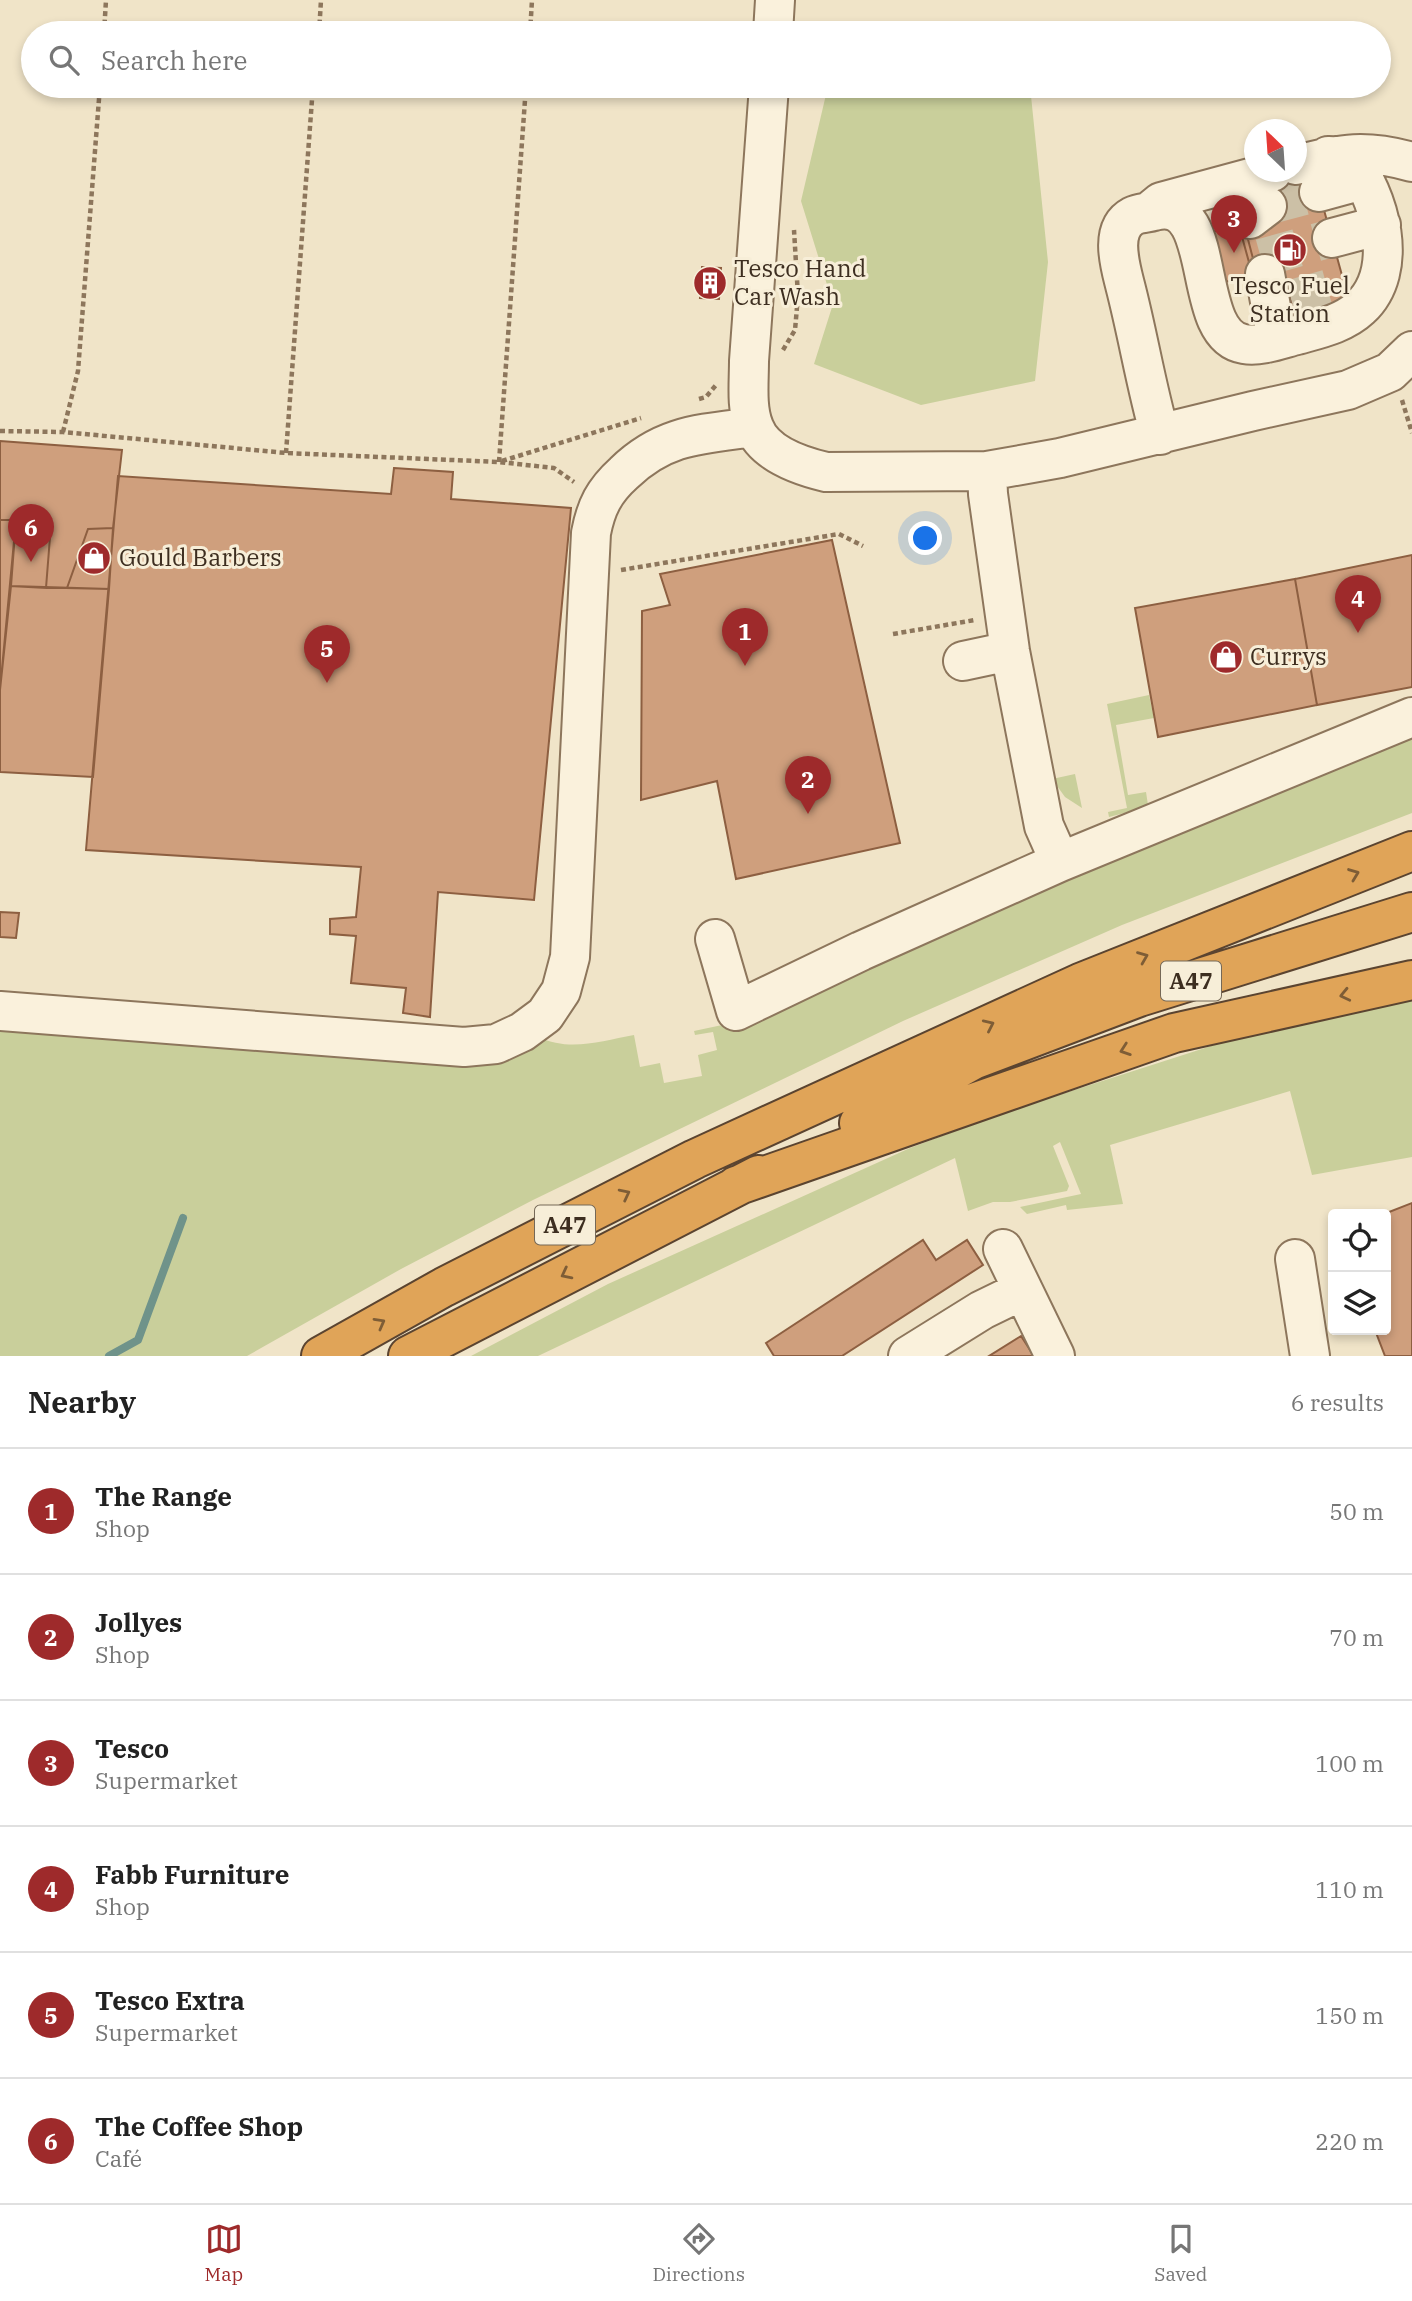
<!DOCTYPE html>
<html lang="en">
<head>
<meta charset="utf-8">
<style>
	:root { --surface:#fff; --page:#f2f2f2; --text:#222; --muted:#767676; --line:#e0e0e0; --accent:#9e2a2b }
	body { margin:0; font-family:"IBM Plex Serif",serif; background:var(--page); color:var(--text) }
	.controls { position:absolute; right:21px; bottom:21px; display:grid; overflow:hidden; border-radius:7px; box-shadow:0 4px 10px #0003 }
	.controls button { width:63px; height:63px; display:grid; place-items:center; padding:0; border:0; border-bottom:2px solid var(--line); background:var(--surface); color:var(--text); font:35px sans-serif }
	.compass { position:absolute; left:1244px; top:119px; width:63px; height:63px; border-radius:50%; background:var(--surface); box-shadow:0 4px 10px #0003; rotate:335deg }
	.you { position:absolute; left:926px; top:539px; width:24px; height:24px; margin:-18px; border:5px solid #fff; border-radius:50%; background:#1a73e8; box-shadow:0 0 0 10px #1a73e833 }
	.badge { display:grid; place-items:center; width:46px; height:46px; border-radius:50%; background:var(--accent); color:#fff; font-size:23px; font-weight:700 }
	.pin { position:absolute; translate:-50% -58px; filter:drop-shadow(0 2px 4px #0008) }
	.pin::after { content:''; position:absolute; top:37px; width:24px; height:21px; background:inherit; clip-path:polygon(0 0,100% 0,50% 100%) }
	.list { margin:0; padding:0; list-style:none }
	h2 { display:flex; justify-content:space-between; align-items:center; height:91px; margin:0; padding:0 28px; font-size:30px }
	h2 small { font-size:23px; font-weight:400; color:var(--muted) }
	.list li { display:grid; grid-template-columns:46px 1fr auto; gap:21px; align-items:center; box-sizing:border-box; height:126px; padding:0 28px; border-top:2px solid var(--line) }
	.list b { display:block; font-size:26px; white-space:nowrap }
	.list p { margin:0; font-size:23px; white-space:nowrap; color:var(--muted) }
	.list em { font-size:23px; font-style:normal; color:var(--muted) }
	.icon { flex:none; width:38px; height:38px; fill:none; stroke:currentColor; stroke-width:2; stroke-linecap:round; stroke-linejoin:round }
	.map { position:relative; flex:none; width:1412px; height:1356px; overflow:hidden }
	.search { position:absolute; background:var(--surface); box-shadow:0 4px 10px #0003; left:21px; right:21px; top:21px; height:77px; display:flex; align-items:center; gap:18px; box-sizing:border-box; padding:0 24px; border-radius:38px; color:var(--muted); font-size:26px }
	.sheet { height:847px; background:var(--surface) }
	nav { display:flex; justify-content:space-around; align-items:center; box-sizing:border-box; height:98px; border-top:2px solid var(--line); background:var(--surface); font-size:19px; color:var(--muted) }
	nav a { display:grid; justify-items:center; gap:4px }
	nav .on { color:var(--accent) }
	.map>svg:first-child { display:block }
	.green { fill:#c9cf9b }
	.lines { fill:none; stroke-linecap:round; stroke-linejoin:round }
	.stream { stroke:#6f938a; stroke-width:8 }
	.building { fill:#cf9f7d; stroke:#8d5f41; stroke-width:2 }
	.minor-tunnel { stroke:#ccc0a6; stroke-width:38; stroke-dasharray:38 19; stroke-linecap:butt }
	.minor-casing { stroke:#8d765c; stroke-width:42 }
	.highway-casing { stroke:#5b4430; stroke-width:42 }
	.path { stroke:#8d765c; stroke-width:4.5; stroke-dasharray:5 3.5; stroke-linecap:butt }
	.minor { stroke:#faf1dc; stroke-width:38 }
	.highway { stroke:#e0a458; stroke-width:38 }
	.oneway { stroke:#7e5d36 }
	.labels { text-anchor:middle; stroke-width:6; stroke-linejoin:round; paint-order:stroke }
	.shield { fill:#f7eed8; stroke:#756857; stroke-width:2 }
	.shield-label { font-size:23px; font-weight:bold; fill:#3d2e20 }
	.poi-label { font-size:24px; fill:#3d2e20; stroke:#f7eed8; text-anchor:start }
</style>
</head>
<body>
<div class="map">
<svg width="1412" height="1356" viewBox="0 0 1412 1356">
	<rect width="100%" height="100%" fill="#f0e4c8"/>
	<path class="green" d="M828,86H1030L1048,262L1035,381L921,405L814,364L833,304L801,201Z
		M1149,695L1154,718L1116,725L1128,795L1146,792L1148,805L1136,810L1109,817L1108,812L1127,808L1107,704Z
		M1412,728V813L1122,925L903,1021L533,1200L401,1269L247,1356H0V1031L456,1064L538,1037C570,1052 601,1041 634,1035L640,1067L660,1063L664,1083L702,1076L698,1055L717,1050L713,1032L695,1035L694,1031L741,1021L1148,841L1158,843Z
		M1075,774L1082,808L1065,797L1052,779Z
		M1412,1001V1157L1312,1175L1290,1091L1110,1145L1123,1204L1067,1210L1066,1205L1027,1214L1020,1207L1081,1194L1060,1142L1053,1146L1069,1186L1067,1191L1010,1202H993L968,1211L955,1158L538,1356H471L608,1284L910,1148L1003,1113L1267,1028Z"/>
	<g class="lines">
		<path class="stream" d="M109,1356L138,1340L183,1218"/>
	</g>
	<path class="building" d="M1316,181L1351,308L1297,323L1283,269L1253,277L1238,222L1264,196Z
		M1244,224L1257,274L1225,282L1211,232Z
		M702,267L721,268L719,299L700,298Z
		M0,441L122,450L113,528L88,529L67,588H46L50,537L16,520H0Z
		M394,468L453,472L451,499L571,508L534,900L438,892L430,1017L403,1013L406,988L351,983L356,936L330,934V919L356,917L361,867L86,850L118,476L391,494Z
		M0,520H16L0,690Z
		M16,520L50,537L46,588L11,586Z
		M113,528L109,589L67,588L88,529Z
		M832,540L900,843L736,879L717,781L641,800L642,611L670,605L660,574Z
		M1412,555V687L1317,705L1295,579Z
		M1295,579L1317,705L1158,737L1135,608Z
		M11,586L109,589L93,777L0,772V690Z
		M0,912L19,913L16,938L0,937Z
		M1412,1203V1356H1385L1375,1330H1386L1384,1214Z
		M923,1240L936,1260L967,1240L983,1265L842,1356H774L766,1343Z
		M1021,1336L1034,1356H989Z"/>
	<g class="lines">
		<path class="minor-tunnel" d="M1267,206L1319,192
			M1261,258L1332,238
			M1291,299L1344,284"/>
		<g class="minor-casing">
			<path id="minor" d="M773,33L775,0
				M769,86L749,361C749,382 746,408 754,427C764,454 801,466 826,472L987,471L1060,458L1253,411L1348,390L1390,372L1412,351
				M1296,165C1341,153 1367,149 1412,162
				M1319,192L1363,180
				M1150,211L1161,202L1272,172
				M1250,219L1267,206
				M1332,238L1381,225
				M1265,274L1277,340
				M1160,435C1146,386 1138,335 1125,285C1120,265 1109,229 1133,216C1139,213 1147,213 1154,211C1221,194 1188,335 1244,344C1261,347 1281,339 1297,335C1318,329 1343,324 1360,308C1401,270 1380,195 1349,157L1328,156
				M987,471L988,494L1010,651L1044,826L1060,862
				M963,661L1010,651
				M715,939L736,1011L861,951L1060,862L1412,717
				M0,1011L464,1047L496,1044L522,1032L545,1015L561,991L570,957L591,533C596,507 604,491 624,473C664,434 702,434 754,427
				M1003,1249L1055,1356
				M1295,1259L1310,1356
				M908,1356L982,1310L1023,1290"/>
		</g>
		<g class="highway-casing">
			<path id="highway" d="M949,1067L973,1060L1139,997L1412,912
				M859,1123L973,1060
				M736,1186L1174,1033L1412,980
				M321,1356L444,1287L695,1159L1080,983L1412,851
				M408,1356L759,1175"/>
		</g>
		<path class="path" d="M104,33L106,0
			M319,33L321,0
			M530,33L532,0
			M669,86L738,90
			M783,350L795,330L798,296L794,230
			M699,399L706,397L716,385
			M1402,400L1412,433
			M0,431L63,432L286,453L499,462L554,468L574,482
			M63,432L78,371L100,86
			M286,453L313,86
			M502,461L641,418
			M499,462L526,86
			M621,570L839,534L863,546
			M893,634L975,620"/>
		<use href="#minor" class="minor"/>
		<use href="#highway" class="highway"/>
	</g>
	<defs><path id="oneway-chevron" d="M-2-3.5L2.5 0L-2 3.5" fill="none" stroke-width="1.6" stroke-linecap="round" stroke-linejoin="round" transform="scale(1.75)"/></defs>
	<g class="oneway">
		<use href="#oneway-chevron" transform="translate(1354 874) rotate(-21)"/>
		<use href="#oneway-chevron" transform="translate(1143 957) rotate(-22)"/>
		<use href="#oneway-chevron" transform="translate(1345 995) rotate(167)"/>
		<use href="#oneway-chevron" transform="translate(989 1025) rotate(-25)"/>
		<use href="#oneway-chevron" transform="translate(1125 1050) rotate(161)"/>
		<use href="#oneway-chevron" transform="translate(625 1194) rotate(-27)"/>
		<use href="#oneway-chevron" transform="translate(566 1274) rotate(153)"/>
		<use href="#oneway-chevron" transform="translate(380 1323) rotate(-29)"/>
	</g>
	<defs>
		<g id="fuel-disc" transform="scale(1.75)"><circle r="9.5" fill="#9e2a2b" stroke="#f7eed8"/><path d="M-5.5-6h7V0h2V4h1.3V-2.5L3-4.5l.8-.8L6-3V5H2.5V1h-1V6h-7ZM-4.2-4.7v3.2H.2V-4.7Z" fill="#fff"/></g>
		<g id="building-disc" transform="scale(1.75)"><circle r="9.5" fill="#9e2a2b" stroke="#f7eed8"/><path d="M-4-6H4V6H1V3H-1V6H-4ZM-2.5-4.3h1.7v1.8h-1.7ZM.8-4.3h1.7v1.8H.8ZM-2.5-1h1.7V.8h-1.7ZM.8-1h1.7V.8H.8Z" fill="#fff"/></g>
		<g id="shop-disc" transform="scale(1.75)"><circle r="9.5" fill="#9e2a2b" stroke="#f7eed8"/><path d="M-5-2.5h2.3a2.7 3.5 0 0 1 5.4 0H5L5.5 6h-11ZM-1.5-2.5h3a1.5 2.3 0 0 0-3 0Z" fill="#fff"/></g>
	</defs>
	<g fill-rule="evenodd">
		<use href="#fuel-disc" x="1290" y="250"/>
		<use href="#building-disc" x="710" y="283"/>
		<use href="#shop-disc" x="94" y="558"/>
		<use href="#shop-disc" x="1226" y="657"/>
	</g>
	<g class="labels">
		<g class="shield">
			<rect x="1161" y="961.5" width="60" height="39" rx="5"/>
			<rect x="535" y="1205.5" width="60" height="39" rx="5"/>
		</g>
		<g class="shield-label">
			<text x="1191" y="989">A47</text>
			<text x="565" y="1233">A47</text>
		</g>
		<g class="poi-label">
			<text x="734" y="277">Tesco Hand<tspan x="734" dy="28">Car Wash</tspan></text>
			<text x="1290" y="294" text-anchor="middle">Tesco Fuel<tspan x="1290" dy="28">Station</tspan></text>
			<text x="119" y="566">Gould Barbers</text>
			<text x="1250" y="665">Currys</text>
		</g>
	</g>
</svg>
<div class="controls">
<button><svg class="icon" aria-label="locate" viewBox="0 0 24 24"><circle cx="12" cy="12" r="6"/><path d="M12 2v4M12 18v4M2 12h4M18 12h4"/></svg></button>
<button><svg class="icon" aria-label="layers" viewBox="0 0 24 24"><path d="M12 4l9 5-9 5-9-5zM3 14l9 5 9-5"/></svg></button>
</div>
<svg class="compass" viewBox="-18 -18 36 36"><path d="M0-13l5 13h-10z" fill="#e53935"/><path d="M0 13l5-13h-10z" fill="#767676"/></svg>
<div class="you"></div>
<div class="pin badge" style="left:745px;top:666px">1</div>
<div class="pin badge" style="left:808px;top:814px">2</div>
<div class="pin badge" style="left:1234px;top:253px">3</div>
<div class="pin badge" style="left:1358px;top:633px">4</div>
<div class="pin badge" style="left:327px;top:683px">5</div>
<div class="pin badge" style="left:31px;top:562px">6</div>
<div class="search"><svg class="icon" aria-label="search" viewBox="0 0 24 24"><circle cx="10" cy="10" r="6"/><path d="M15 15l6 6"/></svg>Search here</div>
</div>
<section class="sheet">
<h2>Nearby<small>6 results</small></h2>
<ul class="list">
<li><span class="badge">1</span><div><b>The Range</b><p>Shop</p></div><em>50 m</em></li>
<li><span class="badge">2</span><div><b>Jollyes</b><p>Shop</p></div><em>70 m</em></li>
<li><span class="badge">3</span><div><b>Tesco</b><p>Supermarket</p></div><em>100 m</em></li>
<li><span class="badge">4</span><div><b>Fabb Furniture</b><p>Shop</p></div><em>110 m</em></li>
<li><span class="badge">5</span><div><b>Tesco Extra</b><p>Supermarket</p></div><em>150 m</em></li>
<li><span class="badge">6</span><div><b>The Coffee Shop</b><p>Café</p></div><em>220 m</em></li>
</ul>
</section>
<nav>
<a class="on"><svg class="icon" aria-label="map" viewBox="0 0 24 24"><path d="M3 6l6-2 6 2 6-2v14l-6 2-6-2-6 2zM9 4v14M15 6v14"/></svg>Map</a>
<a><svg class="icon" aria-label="directions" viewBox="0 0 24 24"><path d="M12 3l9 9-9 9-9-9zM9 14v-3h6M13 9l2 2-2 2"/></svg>Directions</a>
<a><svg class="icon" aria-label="saved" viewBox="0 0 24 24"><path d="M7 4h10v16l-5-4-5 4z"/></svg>Saved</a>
</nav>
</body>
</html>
